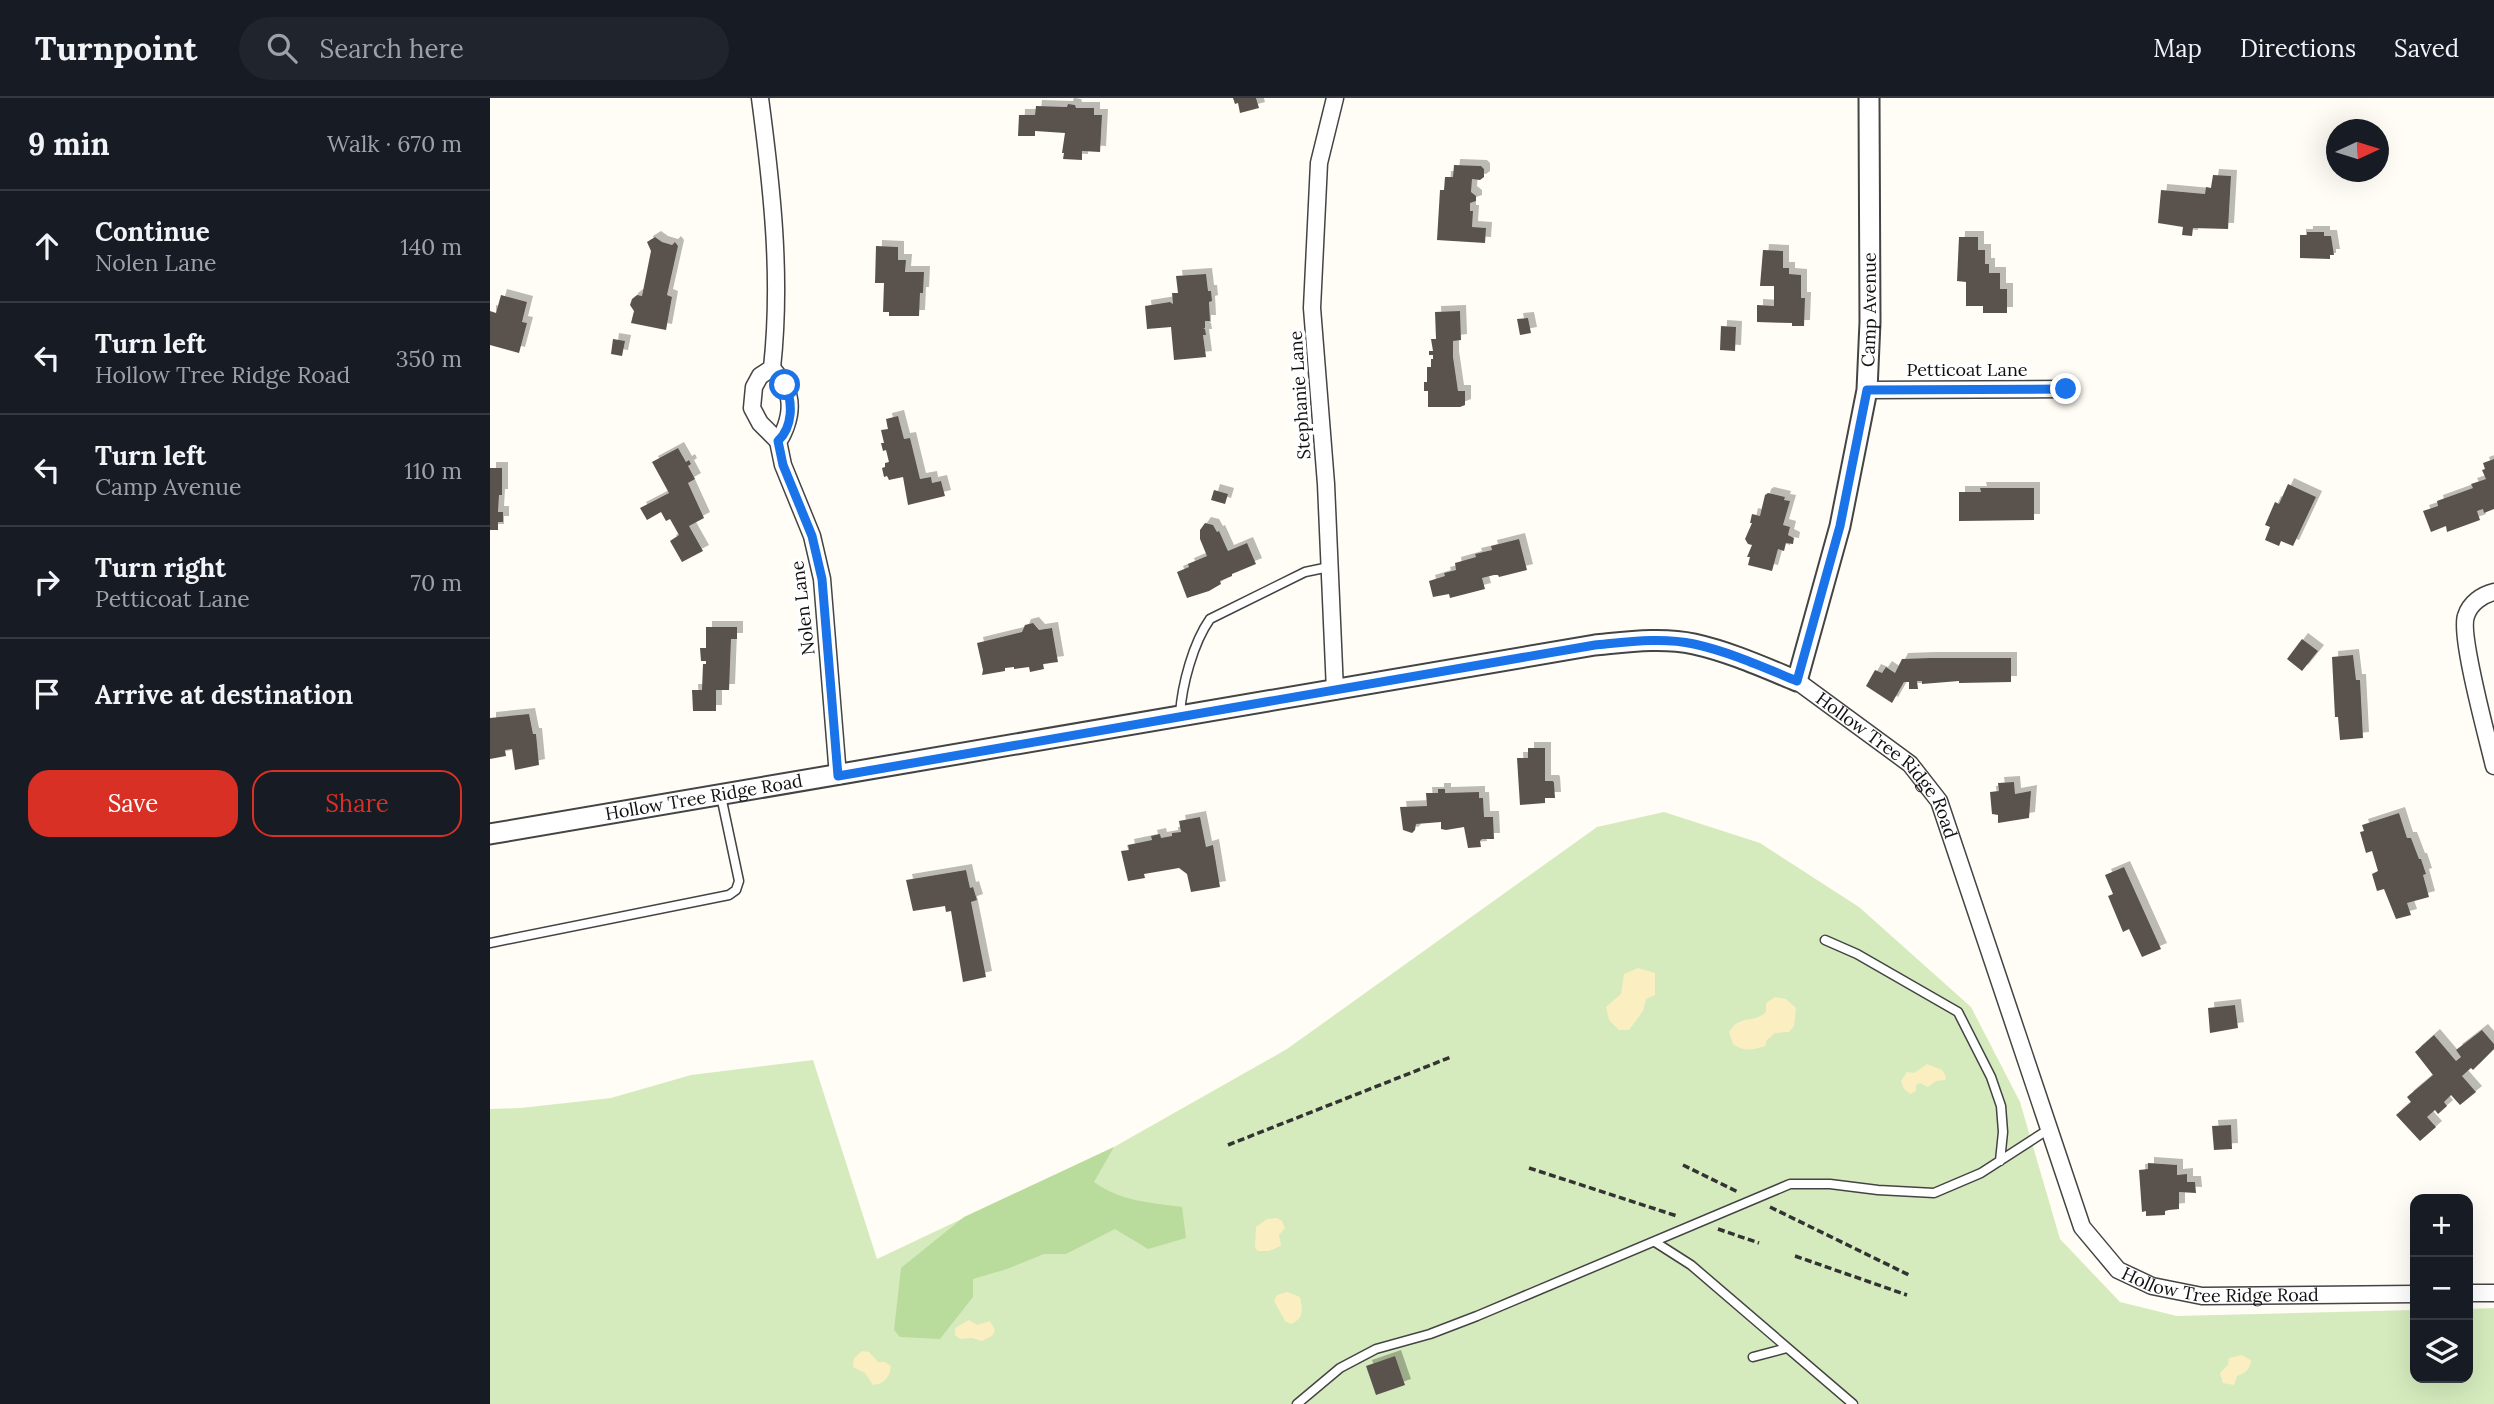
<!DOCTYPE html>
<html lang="en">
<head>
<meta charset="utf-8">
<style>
	:root { --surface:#171b24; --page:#20242c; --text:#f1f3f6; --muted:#9ea1a6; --line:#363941; --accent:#d93025 }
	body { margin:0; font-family:Lora,serif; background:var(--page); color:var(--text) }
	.controls { position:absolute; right:21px; bottom:21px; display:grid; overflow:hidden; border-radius:14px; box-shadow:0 7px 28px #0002 }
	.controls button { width:63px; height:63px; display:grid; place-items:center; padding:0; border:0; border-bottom:2px solid var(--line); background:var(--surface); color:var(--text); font:35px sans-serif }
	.compass { position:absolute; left:1836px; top:21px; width:63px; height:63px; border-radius:50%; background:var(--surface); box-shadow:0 7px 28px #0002; rotate:86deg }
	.stop { position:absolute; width:21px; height:21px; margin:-16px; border:5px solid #1a73e8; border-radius:50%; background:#fff }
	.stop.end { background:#1a73e8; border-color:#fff; box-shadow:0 2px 7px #0008 }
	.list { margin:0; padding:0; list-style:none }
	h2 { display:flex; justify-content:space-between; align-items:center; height:91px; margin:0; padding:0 28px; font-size:30px }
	h2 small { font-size:23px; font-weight:400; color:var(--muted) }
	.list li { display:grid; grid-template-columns:46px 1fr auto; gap:21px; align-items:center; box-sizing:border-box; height:112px; padding:0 28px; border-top:2px solid var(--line) }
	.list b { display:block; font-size:26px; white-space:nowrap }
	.list p { margin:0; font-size:23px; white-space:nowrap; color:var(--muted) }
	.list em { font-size:23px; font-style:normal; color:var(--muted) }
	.actions { display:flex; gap:14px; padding:21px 28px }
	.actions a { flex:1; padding:16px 0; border:2px solid var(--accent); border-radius:21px; text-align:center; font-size:24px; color:var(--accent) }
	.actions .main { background:var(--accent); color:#fff }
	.icon { flex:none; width:38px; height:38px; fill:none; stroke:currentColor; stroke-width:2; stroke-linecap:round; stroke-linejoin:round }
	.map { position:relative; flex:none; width:2004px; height:1306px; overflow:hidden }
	header { display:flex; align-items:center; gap:42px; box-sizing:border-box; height:98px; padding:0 35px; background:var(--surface); border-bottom:2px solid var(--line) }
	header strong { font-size:33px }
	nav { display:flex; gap:38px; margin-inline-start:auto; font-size:24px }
	.search { width:490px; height:63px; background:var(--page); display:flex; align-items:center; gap:18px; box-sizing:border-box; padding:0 24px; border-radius:38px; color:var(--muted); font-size:26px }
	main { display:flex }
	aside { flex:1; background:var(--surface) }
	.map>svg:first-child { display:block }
	.green { fill:#d5ebbd }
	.forest { fill:#b9dc9c }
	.sand { fill:#fbeec1 }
	.building { fill:#5a524d; filter:url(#shadow) }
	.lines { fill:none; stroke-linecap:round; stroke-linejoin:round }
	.service-casing { stroke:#444; stroke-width:11 }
	.minor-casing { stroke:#444; stroke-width:19 }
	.tertiary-casing { stroke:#444; stroke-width:23 }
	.path { stroke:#333; stroke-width:3.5; stroke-dasharray:7 3.5; stroke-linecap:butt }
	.service { stroke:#fff; stroke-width:8 }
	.minor { stroke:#fff; stroke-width:16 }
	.tertiary { stroke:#fff; stroke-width:19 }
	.route { stroke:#1a73e8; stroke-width:9 }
	.labels { text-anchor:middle; stroke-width:7; stroke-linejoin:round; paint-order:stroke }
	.street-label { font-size:18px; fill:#111; stroke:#fff }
</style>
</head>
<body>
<header>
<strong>Turnpoint</strong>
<div class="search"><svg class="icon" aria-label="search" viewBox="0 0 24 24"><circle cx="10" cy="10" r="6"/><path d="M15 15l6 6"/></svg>Search here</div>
<nav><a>Map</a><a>Directions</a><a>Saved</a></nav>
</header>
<main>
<aside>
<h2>9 min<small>Walk · 670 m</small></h2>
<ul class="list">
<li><svg class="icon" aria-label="ahead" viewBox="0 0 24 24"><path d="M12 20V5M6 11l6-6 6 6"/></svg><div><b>Continue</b><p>Nolen Lane</p></div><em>140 m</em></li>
<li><svg class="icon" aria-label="left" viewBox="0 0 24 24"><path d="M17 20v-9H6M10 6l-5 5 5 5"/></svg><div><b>Turn left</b><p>Hollow Tree Ridge Road</p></div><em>350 m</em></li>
<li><svg class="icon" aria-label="left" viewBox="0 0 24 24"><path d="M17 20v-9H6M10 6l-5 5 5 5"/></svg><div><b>Turn left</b><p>Camp Avenue</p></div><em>110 m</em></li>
<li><svg class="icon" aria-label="right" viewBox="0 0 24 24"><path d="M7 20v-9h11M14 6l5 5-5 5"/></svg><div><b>Turn right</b><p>Petticoat Lane</p></div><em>70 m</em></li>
<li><svg class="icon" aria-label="arrive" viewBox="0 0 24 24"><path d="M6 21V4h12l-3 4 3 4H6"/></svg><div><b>Arrive at destination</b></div></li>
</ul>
<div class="actions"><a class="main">Save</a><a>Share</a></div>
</aside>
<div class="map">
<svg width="2004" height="1306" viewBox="0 0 2004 1306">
	<defs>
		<filter id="shadow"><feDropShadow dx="6" dy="-6" stdDeviation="0" flood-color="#0004"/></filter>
	</defs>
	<rect width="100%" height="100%" fill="#fffdf5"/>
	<path class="green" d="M1174,714L1270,745L1369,809L1481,909L1530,1004L1570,1141L1630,1204L1687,1218L1925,1212V1280H1978V1211L2004,1210V1306H0V1011L31,1010L121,1000L201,977L323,962L387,1161L624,1049L797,951L1107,729Z"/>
	<path class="forest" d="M624,1049L604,1084C629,1103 662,1105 692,1109L696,1140L658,1151L625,1131L576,1156H554L517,1171L483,1181V1199L450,1241L410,1239L404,1232L411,1170L474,1119Z"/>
	<path class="sand" d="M1148,870L1165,875V897L1156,901L1153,913L1139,932H1129L1119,922L1116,909L1131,896L1134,876Z
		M1285,899L1296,901L1306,910L1304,928L1299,934L1285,935L1277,942L1275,948C1263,952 1254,954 1243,946L1239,934C1250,916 1263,926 1276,914V905Z
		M1437,966L1452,972L1456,979L1455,982L1446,983L1438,989L1430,985L1426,987V993L1420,996L1414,991L1411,983L1417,974L1424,975Z
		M787,1120L792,1123L795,1130L789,1137L791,1148L779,1153H768L765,1150L766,1129L777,1121Z
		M797,1194L810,1199C812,1211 815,1220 801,1226L795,1223L784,1203L787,1197Z
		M479,1222L487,1227L500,1223L505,1232L502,1238L492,1243L482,1240L470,1241L465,1237V1230Z
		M372,1253L379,1254L388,1264H395L401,1268C400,1279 394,1286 383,1287L375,1275L363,1269L364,1260Z
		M1752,1257L1761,1262C1760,1271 1756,1275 1747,1278L1744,1287L1733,1285L1730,1275L1738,1267L1739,1260Z"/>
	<path class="building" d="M743,0H766L769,10L750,15L748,5L745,6Z
		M578,6L585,7L586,10H604V17H612L610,54L592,53V62L573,61L574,55H572L575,35L545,33V38H528L529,17H545L546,8L577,9Z
		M964,67L991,68L994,71V79L990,82L982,81L981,94L986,98V103L980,105V113H983L982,129L996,130L995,145L947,142L950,92H954L955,79H963Z
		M1723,77L1741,78L1738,131L1703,130L1702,138L1692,137L1693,129L1668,125L1671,92L1715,96L1716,89L1721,90Z
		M1817,134H1834V138H1841L1844,157H1840V161L1810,160V137H1817Z
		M165,139L172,144L182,147L185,144L188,148L177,197L182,199L176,232L141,225L144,213L140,207L142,201L147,197L152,198L161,153L157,144Z
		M1469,139H1488V152H1495V166H1499V175H1510V191H1517V215H1493V208H1476V184L1467,183Z
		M386,148L408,149V162H416L415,174H434L433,195H430L429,218H399V214H393L394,185H385Z
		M1273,152L1293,153V170H1299V176L1311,177V200H1315L1314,228H1302V225L1267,224V207L1284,208V188H1270Z
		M716,176L718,193H721L722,203L719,204L720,223H715V230H713L715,231L716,237H713L716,259L684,262L681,229L657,231L655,208L680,204L683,206L682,195H688L686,178Z
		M11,197L37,204L32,224L37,225L29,255L0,247V213L6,215Z
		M970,213L971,242L963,243V259L968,293H975V307L970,309H938V293H934V284H937V269H941V261H943V257H939V253H943L941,241H946L945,214Z
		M1038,220L1041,235L1030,237L1027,221Z
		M1231,228L1246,229L1245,253L1230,252Z
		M123,241L135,243L132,258L121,256Z
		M408,318L414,341L420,340L430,381L441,379L442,385L451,383L455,398L418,407L413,379L399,382L397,378L394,379L392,370L395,369V365L399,364L396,352L393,353L391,345H394L391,332L398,331L396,321Z
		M188,350L196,364L199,362L201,366L198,368L205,381L198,385L214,420L199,428L213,453L192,464L180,443L189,437L180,421L176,423L171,414L157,422L150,410L179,395L162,364Z
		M2004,361V411L1994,415L1993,411L1987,413L1990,422L1957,434L1956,428L1941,434L1933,413L1948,408L1947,403L1983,390L1981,386L1996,381L1992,372L1995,371L1993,365Z
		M0,370H12V397H9L8,414H13V424H8V432H0Z
		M1798,386L1826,399L1803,448L1791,443L1789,448L1775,442L1780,429L1775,427L1785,404L1789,406Z
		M1490,390H1544V422L1469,423V394H1491Z
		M724,392L738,396L735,406L721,402Z
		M1278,395L1295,399L1294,402L1300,403L1293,427L1300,429L1298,437L1304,440L1303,446L1296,445L1294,453L1288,451L1282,473L1258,467L1260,459H1257L1262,447L1258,446L1255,441L1262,425H1260L1262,416L1270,418L1275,397Z
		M715,425L723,427L727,434L729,433L738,453L757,445L766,466L742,476V478L730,483L731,486L719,493L697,500L687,474L699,469L698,466L717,458L710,441V432Z
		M1029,441L1037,472L1009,479L1008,477H1004L992,480L995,491L960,500L959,496L943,499L939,483L955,478L954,475L966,472L965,465L986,459L985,456L1002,452L1001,448Z
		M543,525L549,532L562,530L568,564L553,566L554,571L540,574L539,569L524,571V569L515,570V573L492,577L493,572L487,545L532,534L535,527Z
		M216,529H247V541H241L239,592H226V613H203L202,592H212L213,566H216V563H211L210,550H216Z
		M1812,541L1828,553L1812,573L1797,561Z
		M1863,557L1866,582H1870L1873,640L1850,642L1848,619H1845L1842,559Z
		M1440,560H1521V584L1469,585V583L1432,586V583H1427L1428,591H1419V584H1414L1402,605L1376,588L1385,572L1392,575L1396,569L1405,575L1412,561Z
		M39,616L43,636H46L49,667L25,672L22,651L15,652L16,658L0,661V620Z
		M1038,650H1055V683H1063L1064,685L1065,700H1055V705L1030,707L1027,660H1038Z
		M1524,684L1525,696L1541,693L1539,720L1508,725V717L1502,716L1500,694L1509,693L1508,685Z
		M948,691H955V695L989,694V700H993L994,719H1003L1004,741H992L990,743L991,749L978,750L974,729L956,732L951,731V724L926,726L925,732L922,735L913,732L910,709L937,708L936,695H948Z
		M1909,715L1917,740H1921L1929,761H1931L1936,776L1933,777L1939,799L1917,805L1921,817L1906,821L1894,791L1887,793L1882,776L1888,773L1882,753L1876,755L1870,734L1874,733L1872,727Z
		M710,719L716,749L723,747L730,789L701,794L697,776L689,770L654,776L655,780L638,783L631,753L639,752L638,747L662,742L661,738L670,736L671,740L682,738V735L691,734L689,723Z
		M1634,769L1671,851L1652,859L1639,831L1633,834L1618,798L1623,796L1615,777Z
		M476,772L480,790L483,789L487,802L481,804L496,879L473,884L461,813L456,814L455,808L423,813L416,782Z
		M1745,907L1748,930L1720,935L1718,910Z
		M1992,932L2004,946V951L1983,972L1981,970L1972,978L1986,994L1970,1007L1961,997L1954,1004L1957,1008L1948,1016L1945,1012L1937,1019L1946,1029L1930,1043L1906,1017L1921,1004L1917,999L1943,977L1925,954L1944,937L1966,963L1971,959L1966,952Z
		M1741,1027L1742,1051L1724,1052L1722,1028Z
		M1658,1065L1687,1067V1077L1697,1076V1084H1705L1706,1095L1689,1094V1111L1679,1112L1675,1113V1117L1656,1118V1113L1652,1114L1649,1072L1658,1071Z
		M905,1258L915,1287L886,1297L876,1268Z"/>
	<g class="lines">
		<g class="service-casing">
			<path id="service" d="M690,616C692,587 703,545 720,521L815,474L839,469
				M1335,842L1367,856L1468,914L1501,979L1511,1008L1513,1034L1510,1063
				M0,845L239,797L246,792L249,783L231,698
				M1165,1144L1201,1167L1363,1306
				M1263,1259L1297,1250
				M807,1306L850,1270L886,1251L940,1236L987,1218L1300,1086H1340L1388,1092L1444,1095L1491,1075L1559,1031"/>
		</g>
		<g class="minor-casing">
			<g id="minor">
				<path d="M270,0C282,90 292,179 282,270L270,278L264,289L262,310L270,325L288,343L293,367L322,438L332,481L348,678"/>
				<path d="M845,0L829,65L822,210L836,386L845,593"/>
				<path d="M282,270C299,289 304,305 296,328C293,335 293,338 288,343"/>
				<path d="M1377,292L1576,291"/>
				<path d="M2004,494C1992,497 1980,505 1976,518C1969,537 1998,642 2004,668"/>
				<path id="s1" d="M1307,583L1420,666L1449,703L1592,1129L1628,1172L1662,1188L1712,1198L1925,1196"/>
				<path d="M1978,1195H2004"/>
			</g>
		</g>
		<g class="tertiary-casing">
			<g id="tertiary">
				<path id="s2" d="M0,736L1105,547C1137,544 1172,539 1204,546C1240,554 1273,569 1307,583L1350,428L1377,292L1380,224L1379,0"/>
			</g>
		</g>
		<path class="path" d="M738,1047L961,959
			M1193,1067L1248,1094
			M1039,1070L1187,1118
			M1280,1109L1419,1177
			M1228,1131L1269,1145
			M1305,1158L1417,1197"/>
		<use href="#service" class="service"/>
		<use href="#minor" class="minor"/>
		<use href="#tertiary" class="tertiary"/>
	</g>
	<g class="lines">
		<path class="route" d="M295,287C303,304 303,329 288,343L293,367L322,438L332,481L348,678L1105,547C1137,544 1172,539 1204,546C1240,554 1273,569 1307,583L1350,428L1377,292L1576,291"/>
	</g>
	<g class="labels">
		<g class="street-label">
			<text dy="6" stroke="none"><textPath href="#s2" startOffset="1710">Camp Avenue</textPath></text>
			<text x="1477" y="278">Petticoat Lane</text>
			<text transform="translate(810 297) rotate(-94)" y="6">Stephanie Lane</text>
			<text transform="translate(313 510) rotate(-97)" y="6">Nolen Lane</text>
			<text dy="6" stroke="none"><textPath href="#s1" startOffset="126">Hollow Tree Ridge Road</textPath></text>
			<text dy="6" stroke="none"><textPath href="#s2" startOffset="217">Hollow Tree Ridge Road</textPath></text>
			<text dy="6" stroke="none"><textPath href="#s1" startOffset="798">Hollow Tree Ridge Road</textPath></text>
		</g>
	</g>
</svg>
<div class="controls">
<button>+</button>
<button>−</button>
<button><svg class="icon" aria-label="layers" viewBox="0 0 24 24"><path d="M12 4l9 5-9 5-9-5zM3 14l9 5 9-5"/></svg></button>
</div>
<svg class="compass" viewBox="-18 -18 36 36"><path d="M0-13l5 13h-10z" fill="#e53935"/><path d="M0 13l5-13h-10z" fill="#9ea1a6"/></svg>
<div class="stop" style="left:295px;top:287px"></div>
<div class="stop end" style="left:1576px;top:291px"></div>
</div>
</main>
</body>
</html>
